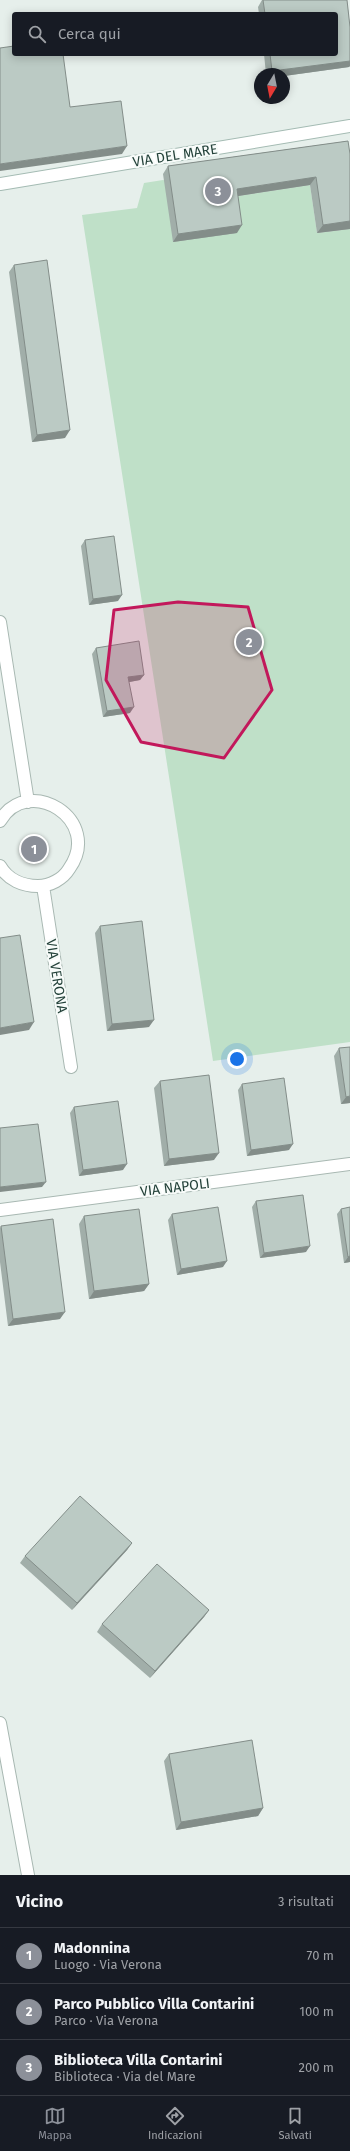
<!DOCTYPE html>
<html lang="it">
<head>
<meta charset="utf-8">
<style>
	:root { --surface:#171b24; --page:#20242c; --text:#f1f3f6; --muted:#9ea1a6; --line:#363941; --accent:#8c9099 }
	body { margin:0; font-family:"Fira Sans",sans-serif; background:var(--page); color:var(--text) }
	.compass { position:absolute; left:254px; top:68px; width:36px; height:36px; border-radius:50%; background:var(--surface); box-shadow:0 2px 10px #0003; rotate:190deg }
	.you { position:absolute; left:237px; top:1059px; width:14px; height:14px; margin:-10px; border:3px solid #fff; border-radius:50%; background:#1a73e8; box-shadow:0 0 0 6px #1a73e833 }
	.badge { display:grid; place-items:center; width:26px; height:26px; border-radius:50%; background:var(--accent); color:#fff; font-size:13px; font-weight:700 }
	.pin { position:absolute; translate:-50% -50%; border:2px solid #fff; box-shadow:0 1px 4px #0006 }
	.list { margin:0; padding:0; list-style:none }
	h2 { display:flex; justify-content:space-between; align-items:center; height:52px; margin:0; padding:0 16px; font-size:17px }
	h2 small { font-size:13px; font-weight:400; color:var(--muted) }
	.list li { display:grid; grid-template-columns:26px 1fr auto; gap:12px; align-items:center; box-sizing:border-box; height:56px; padding:0 16px; border-top:1px solid var(--line) }
	.list b { display:block; font-size:15px; white-space:nowrap }
	.list p { margin:0; font-size:13px; white-space:nowrap; color:var(--muted) }
	.list em { font-size:13px; font-style:normal; color:var(--muted) }
	.icon { flex:none; width:22px; height:22px; fill:none; stroke:currentColor; stroke-width:2; stroke-linecap:round; stroke-linejoin:round }
	.map { position:relative; flex:none; width:350px; height:1875px; overflow:hidden }
	.search { position:absolute; background:var(--surface); box-shadow:0 2px 10px #0003; left:12px; right:12px; top:12px; height:44px; display:flex; align-items:center; gap:10px; box-sizing:border-box; padding:0 14px; border-radius:4px; color:var(--muted); font-size:15px }
	.sheet { height:220px; background:var(--surface) }
	nav { display:flex; justify-content:space-around; align-items:center; box-sizing:border-box; height:56px; border-top:1px solid var(--line); background:var(--surface); font-size:11px; color:var(--muted) }
	nav a { display:grid; justify-items:center; gap:2px }
	nav .on { color:var(--accent) }
	.map>svg:first-child { display:block }
	.green { fill:#bfe0c8 }
	.lines { fill:none; stroke-linecap:round; stroke-linejoin:round }
	.minor-casing { stroke:#a8b8b2; stroke-width:14 }
	.secondary-casing { stroke:#a4bbb3; stroke-width:14 }
	.minor { stroke:#fff; stroke-width:12 }
	.secondary { stroke:#fff; stroke-width:12 }
	.wall { fill:#a1aea9 }
	.shaded-wall { fill:#838d89 }
	.building { fill:#bbcac4; stroke:#838d89 }
	.marked { fill:#c2185b; fill-opacity:0.2; stroke:#c2185b; stroke-width:3; stroke-linejoin:round }
	.labels { text-anchor:middle; stroke-width:4; stroke-linejoin:round; paint-order:stroke }
	.street-label { font-size:14px; fill:#24423a; stroke:#f7fbf9 }
</style>
</head>
<body>
<div class="map">
<svg width="350" height="1875" viewBox="0 0 350 1875">
	<rect width="100%" height="100%" fill="#e6efeb"/>
	<path class="green" d="M163,180L232,197L310,185L317,233L350,229V1042L213,1061L82,215L137,208L144,183Z"/>
	<g class="lines">
		<g class="minor-casing">
			<path id="minor" d="M0,622L28,802
				M0,821C28,773 104,820 69,869C63,879 50,886 38,886C23,886 8,880 0,866
				M43,886L71,1067
				M0,1210L350,1164
				M0,1723L28,1875"/>
		</g>
		<g class="secondary-casing">
			<path id="secondary" d="M0,184L350,126"/>
		</g>
		<use href="#minor" class="minor"/>
		<use href="#secondary" class="secondary"/>
	</g>
	<path class="wall" d="M262,0H347L350,27V66L349,67L284,76V74H266L264,54H336V14H259L258,7Z
		M348,141L350,229L317,233L310,185L238,196L237,233L173,242L163,174L168,166Z
		M14,265L65,438L32,442L9,272Z
		M85,540L118,601L89,605L81,546Z
		M96,648L144,675L140,680L129,682L130,713L103,717L92,654Z
		M100,926L149,1027L107,1031L95,933Z
		M339,1048L350,1103L341,1104L334,1056Z
		M160,1081L214,1160L164,1166L154,1088Z
		M242,1084L289,1150L247,1156L238,1090Z
		M74,1107L123,1170L79,1176L70,1113Z
		M256,1201L306,1252L260,1258L252,1207Z
		M350,1207V1262L344,1263L337,1214L341,1209Z
		M172,1214L223,1267L177,1275L168,1220Z
		M84,1216L149,1284L144,1291L89,1299L79,1224Z
		M1,1226L60,1319L8,1326L0,1262V1228Z
		M132,1543L127,1550L72,1610L20,1563L25,1556Z
		M209,1610L204,1617L150,1678L97,1632L102,1624Z
		M169,1754L263,1808L258,1816L176,1830L164,1761Z"/>
	<path class="shaded-wall" d="M350,61V66L349,67L284,76V74H270L272,71Z
		M127,146L122,154L0,171V164Z
		M316,177L310,185L232,197L237,189Z
		M350,221V229L317,233L323,225Z
		M242,225L237,233L173,242L178,234Z
		M70,430L65,438L32,442L37,435Z
		M122,595L118,601L89,605L93,599Z
		M144,675L140,680L124,683L128,677Z
		M134,707L130,713L103,717L107,711Z
		M154,1020L149,1027L107,1031L112,1024Z
		M34,1022L29,1030L0,1035V1028Z
		M350,1096V1103L341,1104L346,1097Z
		M293,1144L289,1150L247,1156L251,1150Z
		M219,1153L214,1160L164,1166L169,1159Z
		M127,1164L123,1170L79,1176L83,1170Z
		M46,1182L42,1187L0,1192V1187Z
		M310,1246L306,1252L260,1258L264,1253Z
		M350,1256V1262L344,1263L348,1257Z
		M227,1261L223,1267L177,1275L181,1269Z
		M149,1284L144,1291L89,1299L94,1291Z
		M65,1312L60,1319L8,1326L13,1319Z
		M132,1543L127,1550L72,1610L77,1603Z
		M209,1610L204,1617L150,1678L155,1671Z
		M263,1808L258,1816L176,1830L181,1822Z"/>
	<path class="building" d="M263,0H347L350,27V61L272,71L270,54H336V14H265Z
		M14,46V54H63L70,107L121,101L127,146L0,164V48Z
		M348,141L350,154V221L323,225L316,177L237,189L242,225L178,234L168,166Z
		M47,260L70,430L37,435L14,265Z
		M114,536L122,595L93,599L85,540Z
		M139,641L144,675L128,677L134,707L107,711L96,648Z
		M142,921L154,1020L112,1024L100,926Z
		M20,935L34,1022L0,1028V938Z
		M350,1047V1096L346,1097L339,1048Z
		M209,1075L219,1153L169,1159L160,1081Z
		M284,1078L293,1144L251,1150L242,1084Z
		M118,1101L127,1164L83,1170L74,1107Z
		M38,1124L46,1182L0,1187V1128Z
		M303,1195L310,1246L264,1253L256,1201Z
		M218,1207L227,1261L181,1269L172,1214Z
		M350,1207V1256L348,1257L341,1209Z
		M139,1209L149,1284L94,1291L84,1216Z
		M53,1219L65,1312L13,1319L1,1226Z
		M80,1496L132,1543L77,1603L25,1556Z
		M157,1564L209,1610L155,1671L102,1624Z
		M252,1740L263,1808L181,1822L169,1754Z"/>
	<path class="marked" d="M178,602L248,607L272,690L224,758L141,742L106,680L114,610Z"/>
	<g class="labels">
		<g class="street-label">
			<text transform="translate(175 155) rotate(-9)" y="5">VIA DEL MARE</text>
			<text transform="translate(57 976) rotate(81)" y="5">VIA VERONA</text>
			<text transform="translate(175 1187) rotate(-7)" y="5">VIA NAPOLI</text>
		</g>
	</g>
</svg>
<svg class="compass" viewBox="-18 -18 36 36"><path d="M0-13l5 13h-10z" fill="#e53935"/><path d="M0 13l5-13h-10z" fill="#9ea1a6"/></svg>
<div class="you"></div>
<div class="pin badge" style="left:34px;top:849px">1</div>
<div class="pin badge" style="left:249px;top:642px">2</div>
<div class="pin badge" style="left:218px;top:191px">3</div>
<div class="search"><svg class="icon" aria-label="search" viewBox="0 0 24 24"><circle cx="10" cy="10" r="6"/><path d="M15 15l6 6"/></svg>Cerca qui</div>
</div>
<section class="sheet">
<h2>Vicino<small>3 risultati</small></h2>
<ul class="list">
<li><span class="badge">1</span><div><b>Madonnina</b><p>Luogo · Via Verona</p></div><em>70 m</em></li>
<li><span class="badge">2</span><div><b>Parco Pubblico Villa Contarini</b><p>Parco · Via Verona</p></div><em>100 m</em></li>
<li><span class="badge">3</span><div><b>Biblioteca Villa Contarini</b><p>Biblioteca · Via del Mare</p></div><em>200 m</em></li>
</ul>
</section>
<nav>
<a class="on"><svg class="icon" aria-label="map" viewBox="0 0 24 24"><path d="M3 6l6-2 6 2 6-2v14l-6 2-6-2-6 2zM9 4v14M15 6v14"/></svg>Mappa</a>
<a><svg class="icon" aria-label="directions" viewBox="0 0 24 24"><path d="M12 3l9 9-9 9-9-9zM9 14v-3h6M13 9l2 2-2 2"/></svg>Indicazioni</a>
<a><svg class="icon" aria-label="saved" viewBox="0 0 24 24"><path d="M7 4h10v16l-5-4-5 4z"/></svg>Salvati</a>
</nav>
</body>
</html>
